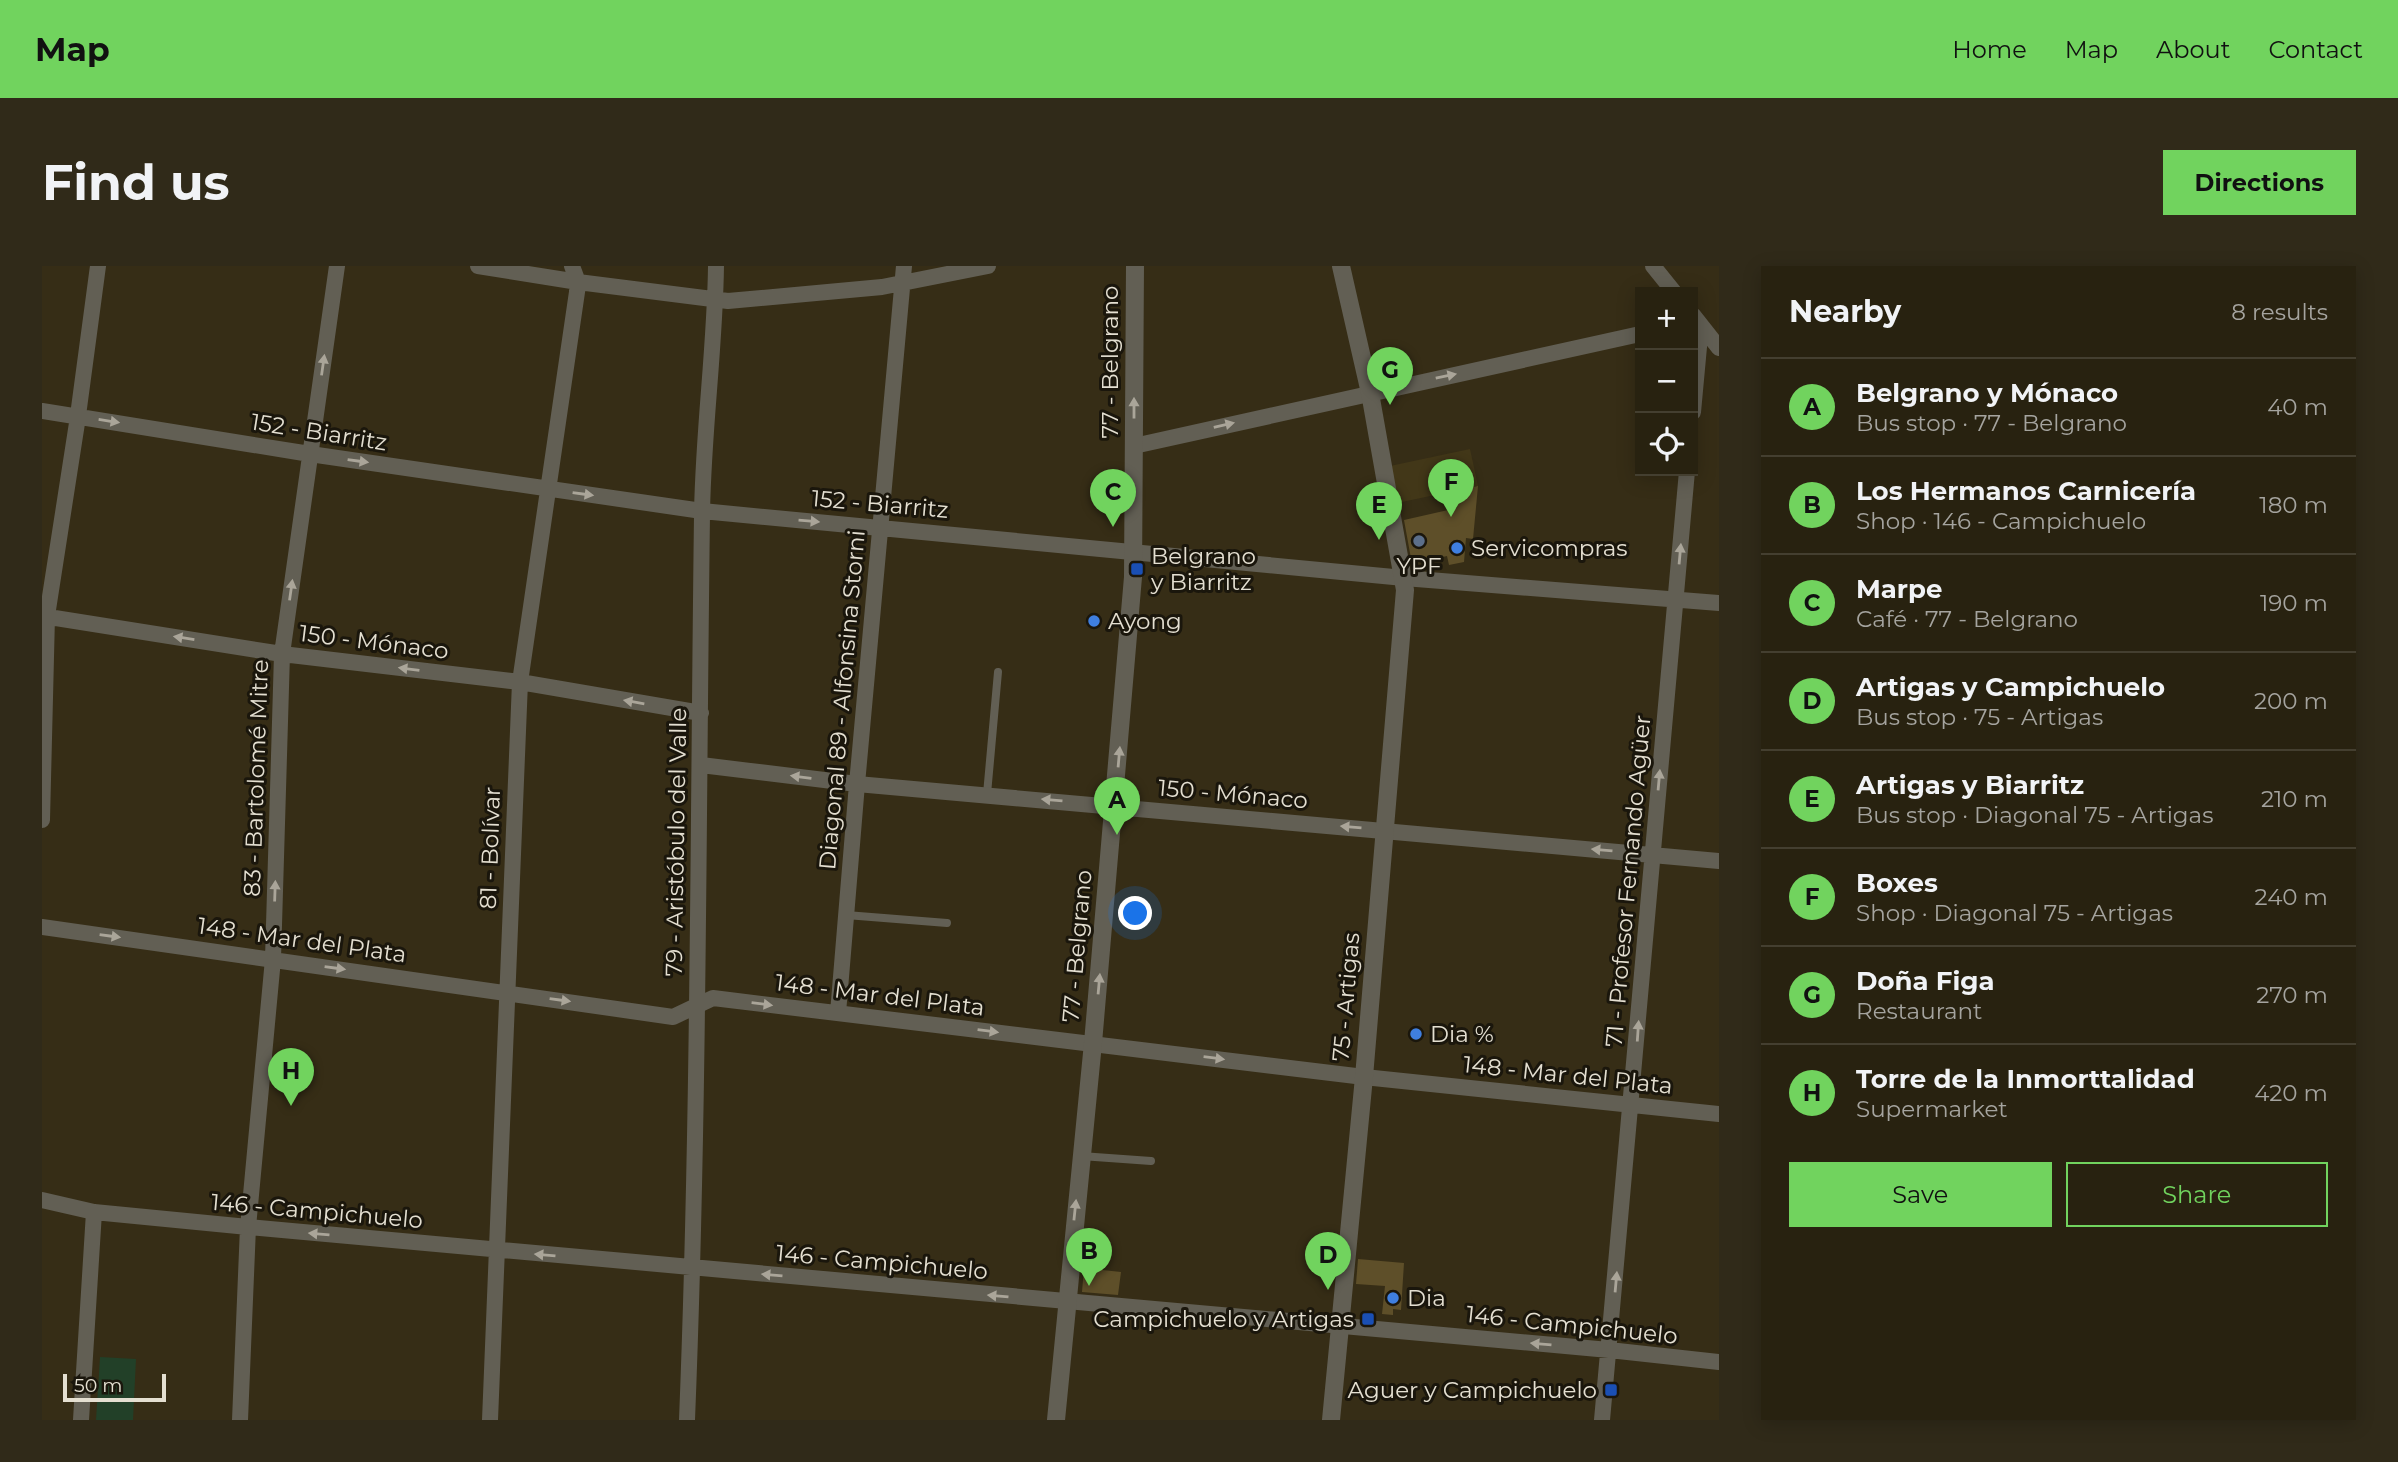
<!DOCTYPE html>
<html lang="en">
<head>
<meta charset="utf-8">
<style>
	:root { --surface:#282210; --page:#302a19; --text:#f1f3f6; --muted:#a5a49f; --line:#443f30; --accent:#71d35e }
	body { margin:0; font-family:Montserrat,sans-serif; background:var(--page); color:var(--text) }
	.controls { position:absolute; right:21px; top:21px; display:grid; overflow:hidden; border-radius:0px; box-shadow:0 4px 18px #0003 }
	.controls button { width:63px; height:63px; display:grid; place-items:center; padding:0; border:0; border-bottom:2px solid var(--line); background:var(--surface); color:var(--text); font:35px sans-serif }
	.scale { position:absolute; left:21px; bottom:18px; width:103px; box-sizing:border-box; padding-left:7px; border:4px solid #e4dfd1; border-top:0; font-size:19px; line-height:24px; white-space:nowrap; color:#e4dfd1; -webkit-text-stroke:5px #1a160c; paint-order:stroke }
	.you { position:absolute; left:1094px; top:648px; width:24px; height:24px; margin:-18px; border:5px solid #fff; border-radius:50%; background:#1a73e8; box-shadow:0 0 0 10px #1a73e833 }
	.badge { display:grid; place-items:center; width:46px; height:46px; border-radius:50%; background:var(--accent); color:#111; font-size:23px; font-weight:700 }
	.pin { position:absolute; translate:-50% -58px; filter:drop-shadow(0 2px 4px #0008) }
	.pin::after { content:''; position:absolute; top:37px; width:24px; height:21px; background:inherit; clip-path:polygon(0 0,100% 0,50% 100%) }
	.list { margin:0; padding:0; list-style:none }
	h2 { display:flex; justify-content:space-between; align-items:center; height:91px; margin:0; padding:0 28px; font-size:30px }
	h2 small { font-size:23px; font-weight:400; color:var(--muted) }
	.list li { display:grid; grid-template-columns:46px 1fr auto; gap:21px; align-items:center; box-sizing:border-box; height:98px; padding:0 28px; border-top:2px solid var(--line) }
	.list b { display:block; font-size:26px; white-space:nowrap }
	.list p { margin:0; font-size:23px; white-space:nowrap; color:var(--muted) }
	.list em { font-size:23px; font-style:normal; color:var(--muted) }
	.actions { display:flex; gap:14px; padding:21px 28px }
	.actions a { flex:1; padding:16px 0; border:2px solid var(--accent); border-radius:0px; text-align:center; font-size:24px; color:var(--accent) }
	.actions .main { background:var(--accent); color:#111 }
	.icon { flex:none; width:38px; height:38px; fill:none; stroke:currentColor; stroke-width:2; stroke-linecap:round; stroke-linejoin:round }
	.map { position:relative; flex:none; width:1677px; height:1154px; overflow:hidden; border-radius:0px }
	header { display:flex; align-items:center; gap:42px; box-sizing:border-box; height:98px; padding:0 35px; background:var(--accent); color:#111 }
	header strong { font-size:33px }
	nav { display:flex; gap:38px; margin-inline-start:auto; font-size:24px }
	.intro { display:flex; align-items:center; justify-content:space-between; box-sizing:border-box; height:168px; padding:0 42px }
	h1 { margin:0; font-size:49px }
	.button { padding:18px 32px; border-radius:0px; background:var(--accent); color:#111; font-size:24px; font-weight:700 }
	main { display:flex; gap:42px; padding:0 42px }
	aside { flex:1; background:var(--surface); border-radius:0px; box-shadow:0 4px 18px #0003 }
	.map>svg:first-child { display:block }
	.built { fill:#423718 }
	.green { fill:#224028 }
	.building { fill:#5e4f29 }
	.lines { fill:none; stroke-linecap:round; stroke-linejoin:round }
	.service { stroke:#625f54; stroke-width:8 }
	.minor { stroke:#625f54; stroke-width:16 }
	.tertiary { stroke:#625f54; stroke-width:18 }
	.oneway { fill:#aaa599 }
	.service-dot { fill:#5c6f8a; stroke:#1a160c; stroke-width:2.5 }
	.shop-dot { fill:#3f7fe0; stroke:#1a160c; stroke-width:2.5 }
	.transit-dot { fill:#1a4fb4; stroke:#1a160c; stroke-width:2.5 }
	.labels { text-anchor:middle; stroke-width:6; stroke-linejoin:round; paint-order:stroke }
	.street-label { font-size:23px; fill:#e4dfd1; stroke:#1a160c }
	.poi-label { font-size:23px; fill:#e4dfd1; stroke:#1a160c; text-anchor:start }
</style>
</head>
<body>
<header>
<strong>Map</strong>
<nav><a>Home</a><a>Map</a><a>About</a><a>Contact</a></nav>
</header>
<div class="intro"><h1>Find us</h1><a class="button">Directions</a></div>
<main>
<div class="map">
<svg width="1677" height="1154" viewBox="0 0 1677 1154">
	<rect width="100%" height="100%" fill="#362d16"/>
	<path class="built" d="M1428,183L1436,220L1355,237L1348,200Z"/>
	<path class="green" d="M58,1091L94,1093L91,1154H54Z"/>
	<path class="building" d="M1436,220L1431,273L1424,272L1422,296L1407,299L1405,290L1370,298L1362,254L1415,242L1417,224Z
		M1316,993L1362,997L1359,1044L1351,1043V1049L1340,1048L1343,1020L1314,1018Z
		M1042,1002L1079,1006L1076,1029L1040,1026Z"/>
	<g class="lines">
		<path class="service" d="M945,528L956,406
			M804,649L905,657
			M1039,890L1109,895"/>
		<path class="minor" d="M436,0L536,16L686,35L840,21L946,0
			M1611,0L1632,26
			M1651,49L1677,82
			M0,145L268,188L660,245L1362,312L1677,337
			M1651,146L1659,59
			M1092,180L1598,68
			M0,350L240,388L478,416L659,447
			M659,499L815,518L1677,595
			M0,554L5,350L35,157L56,0
			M0,661L631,751L671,732L1322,811L1677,848
			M796,747L815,518L862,0
			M0,934L52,946L206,961L1567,1084L1677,1096
			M39,1154L52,946
			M198,1154L206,961L231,693L240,388L295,0
			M448,1154L478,416L535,26L536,16L530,0
			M645,1154C657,853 656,551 660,249C661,166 673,83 674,0
			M1560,1154L1645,205"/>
		<path class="tertiary" d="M1014,1154L1051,777L1091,311L1093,0
			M1289,1154L1322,811L1363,324L1328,127L1299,0"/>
	</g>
	<defs><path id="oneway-solid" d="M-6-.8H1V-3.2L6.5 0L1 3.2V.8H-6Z" transform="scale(1.75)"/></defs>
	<g class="oneway">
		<use href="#oneway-solid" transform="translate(281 99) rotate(-82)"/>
		<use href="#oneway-solid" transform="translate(1404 110) rotate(-12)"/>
		<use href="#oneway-solid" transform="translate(1092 142) rotate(-90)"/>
		<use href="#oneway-solid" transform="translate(67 155) rotate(9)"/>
		<use href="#oneway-solid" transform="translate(1182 159) rotate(-13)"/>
		<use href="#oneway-solid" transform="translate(316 195) rotate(8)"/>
		<use href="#oneway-solid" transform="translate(541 228) rotate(8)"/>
		<use href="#oneway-solid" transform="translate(767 255) rotate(5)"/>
		<use href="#oneway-solid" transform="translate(1638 288) rotate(-85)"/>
		<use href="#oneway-solid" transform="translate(249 324) rotate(-82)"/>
		<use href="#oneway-solid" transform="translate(142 372) rotate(-171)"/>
		<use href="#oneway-solid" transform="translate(367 403) rotate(-173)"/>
		<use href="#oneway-solid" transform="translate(592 436) rotate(-170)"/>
		<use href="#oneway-solid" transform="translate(1077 491) rotate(-85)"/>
		<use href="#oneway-solid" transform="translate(759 511) rotate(-173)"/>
		<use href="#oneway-solid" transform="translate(1617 514) rotate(-85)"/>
		<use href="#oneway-solid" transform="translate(1010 534) rotate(-175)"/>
		<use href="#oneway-solid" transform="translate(1309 561) rotate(-175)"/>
		<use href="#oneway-solid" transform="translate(1560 584) rotate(-175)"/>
		<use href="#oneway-solid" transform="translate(233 625) rotate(-88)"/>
		<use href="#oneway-solid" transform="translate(68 670) rotate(8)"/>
		<use href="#oneway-solid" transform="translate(293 702) rotate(8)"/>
		<use href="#oneway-solid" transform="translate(1057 718) rotate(-85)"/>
		<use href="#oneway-solid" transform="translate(518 734) rotate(8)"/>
		<use href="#oneway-solid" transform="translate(720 738) rotate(7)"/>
		<use href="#oneway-solid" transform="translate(946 765) rotate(7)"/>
		<use href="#oneway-solid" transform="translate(1596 765) rotate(-86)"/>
		<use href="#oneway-solid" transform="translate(1172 792) rotate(7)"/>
		<use href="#oneway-solid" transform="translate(1033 944) rotate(-84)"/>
		<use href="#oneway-solid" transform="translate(277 968) rotate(-175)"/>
		<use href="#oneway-solid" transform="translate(503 989) rotate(-175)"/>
		<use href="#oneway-solid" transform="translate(730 1009) rotate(-175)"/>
		<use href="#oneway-solid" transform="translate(1574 1016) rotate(-85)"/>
		<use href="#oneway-solid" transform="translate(956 1030) rotate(-175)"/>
		<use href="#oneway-solid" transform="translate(1499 1078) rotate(-175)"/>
	</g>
	<circle class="service-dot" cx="1377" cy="275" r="7"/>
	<g class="shop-dot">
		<circle cx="1415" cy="282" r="7"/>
		<circle cx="1052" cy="355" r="7"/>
		<circle cx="1374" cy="768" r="7"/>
		<circle cx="1351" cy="1032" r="7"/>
	</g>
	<g class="transit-dot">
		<rect x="1088" y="296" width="14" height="14" rx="3.5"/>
		<rect x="1319" y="1046" width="14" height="14" rx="3.5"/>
		<rect x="1562" y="1117" width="14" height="14" rx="3.5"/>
	</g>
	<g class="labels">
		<g class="street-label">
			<text transform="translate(1068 96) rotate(-90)" y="8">77 - Belgrano</text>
			<text transform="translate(277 166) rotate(9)" y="8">152 - Biarritz</text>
			<text transform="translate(838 238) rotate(5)" y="8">152 - Biarritz</text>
			<text transform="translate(332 376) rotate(7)" y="8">150 - Mónaco</text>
			<text transform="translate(800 434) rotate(-85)" y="8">Diagonal 89 - Alfonsina Storni</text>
			<text transform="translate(214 512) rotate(-88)" y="8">83 - Bartolomé Mitre</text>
			<text transform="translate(1191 528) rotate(5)" y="8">150 - Mónaco</text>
			<text transform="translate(634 576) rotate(-89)" y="8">79 - Aristóbulo del Valle</text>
			<text transform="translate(448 582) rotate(-88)" y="8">81 - Bolívar</text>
			<text transform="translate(1586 615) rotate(-85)" y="8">71 - Profesor Fernando Agüer</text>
			<text transform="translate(260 674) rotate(8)" y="8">148 - Mar del Plata</text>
			<text transform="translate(1035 680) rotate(-85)" y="8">77 - Belgrano</text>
			<text transform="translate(838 729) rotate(7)" y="8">148 - Mar del Plata</text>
			<text transform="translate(1304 731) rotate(-85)" y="8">75 - Artigas</text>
			<text transform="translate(1526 809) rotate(6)" y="8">148 - Mar del Plata</text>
			<text transform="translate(275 945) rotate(5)" y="8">146 - Campichuelo</text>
			<text transform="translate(840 996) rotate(5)" y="8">146 - Campichuelo</text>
			<text transform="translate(1530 1059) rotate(6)" y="8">146 - Campichuelo</text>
		</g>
		<g class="poi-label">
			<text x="1429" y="290">Servicompras</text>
			<text x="1109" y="298">Belgrano<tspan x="1109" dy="26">y Biarritz</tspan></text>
			<text x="1377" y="308" text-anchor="middle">YPF</text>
			<text x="1066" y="363">Ayong</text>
			<text x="1388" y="776">Dia %</text>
			<text x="1365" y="1040">Dia</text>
			<text x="1312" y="1061" text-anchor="end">Campichuelo y Artigas</text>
			<text x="1555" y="1132" text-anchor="end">Aguer y Campichuelo</text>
		</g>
	</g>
</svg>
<div class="controls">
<button>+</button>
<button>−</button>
<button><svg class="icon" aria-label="locate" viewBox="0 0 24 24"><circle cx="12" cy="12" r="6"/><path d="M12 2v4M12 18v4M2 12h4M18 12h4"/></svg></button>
</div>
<div class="scale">50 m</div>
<div class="you"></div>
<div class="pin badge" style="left:1075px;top:569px">A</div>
<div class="pin badge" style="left:1047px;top:1020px">B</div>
<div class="pin badge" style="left:1071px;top:261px">C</div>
<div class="pin badge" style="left:1286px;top:1024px">D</div>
<div class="pin badge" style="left:1337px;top:274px">E</div>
<div class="pin badge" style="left:1409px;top:251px">F</div>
<div class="pin badge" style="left:1348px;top:139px">G</div>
<div class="pin badge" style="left:249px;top:840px">H</div>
</div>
<aside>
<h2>Nearby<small>8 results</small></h2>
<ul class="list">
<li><span class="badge">A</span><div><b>Belgrano y Mónaco</b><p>Bus stop · 77 - Belgrano</p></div><em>40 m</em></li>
<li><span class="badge">B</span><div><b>Los Hermanos Carnicería</b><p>Shop · 146 - Campichuelo</p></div><em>180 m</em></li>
<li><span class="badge">C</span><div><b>Marpe</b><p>Café · 77 - Belgrano</p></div><em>190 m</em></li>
<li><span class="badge">D</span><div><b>Artigas y Campichuelo</b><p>Bus stop · 75 - Artigas</p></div><em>200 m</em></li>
<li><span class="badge">E</span><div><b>Artigas y Biarritz</b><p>Bus stop · Diagonal 75 - Artigas</p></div><em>210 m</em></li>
<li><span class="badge">F</span><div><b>Boxes</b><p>Shop · Diagonal 75 - Artigas</p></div><em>240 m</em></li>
<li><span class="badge">G</span><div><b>Doña Figa</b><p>Restaurant</p></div><em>270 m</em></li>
<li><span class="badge">H</span><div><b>Torre de la Inmorttalidad</b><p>Supermarket</p></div><em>420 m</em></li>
</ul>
<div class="actions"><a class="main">Save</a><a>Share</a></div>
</aside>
</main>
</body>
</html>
